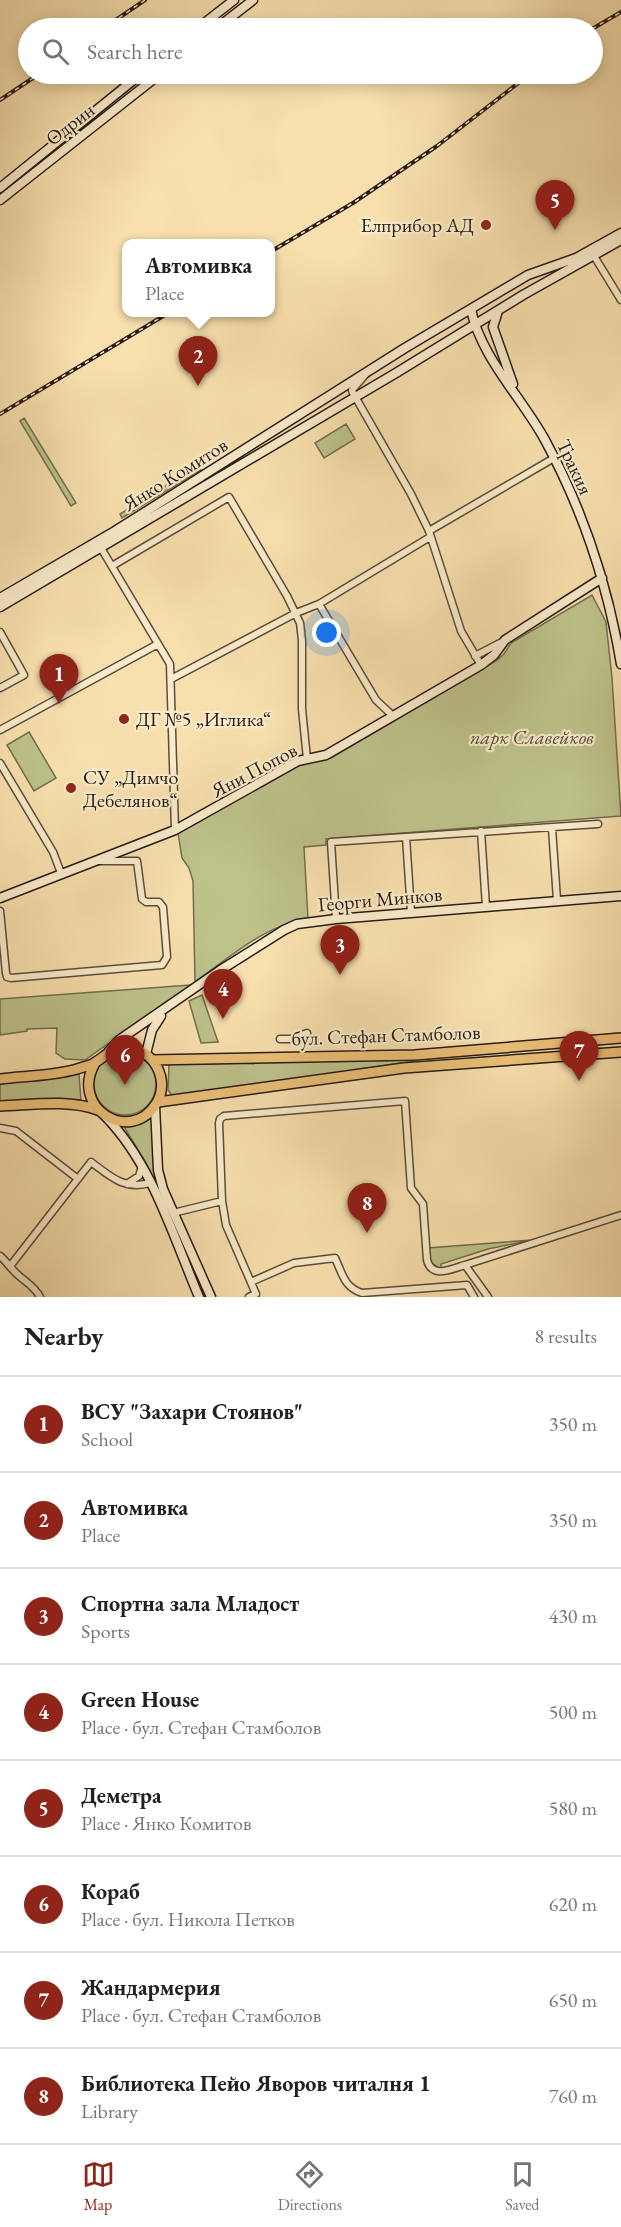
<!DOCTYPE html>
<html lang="en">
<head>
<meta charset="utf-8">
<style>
	:root { --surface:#fff; --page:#f6f6f6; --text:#202124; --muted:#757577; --line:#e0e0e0; --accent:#8f2418 }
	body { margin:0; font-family:"EB Garamond",serif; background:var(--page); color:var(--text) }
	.you { position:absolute; left:327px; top:633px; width:21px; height:21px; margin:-15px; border:4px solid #fff; border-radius:50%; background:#1a73e8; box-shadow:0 0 0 9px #1a73e833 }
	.badge { display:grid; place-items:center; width:39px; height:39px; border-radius:50%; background:var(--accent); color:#fff; font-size:20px; font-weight:700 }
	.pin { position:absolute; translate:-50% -50px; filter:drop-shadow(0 2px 3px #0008) }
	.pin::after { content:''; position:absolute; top:32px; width:21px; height:18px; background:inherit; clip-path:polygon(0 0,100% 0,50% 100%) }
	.popup { position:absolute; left:122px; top:239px; width:153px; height:78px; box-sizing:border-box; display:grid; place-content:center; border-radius:12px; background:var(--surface); filter:drop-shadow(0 2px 4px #0005); font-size:20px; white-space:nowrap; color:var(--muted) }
	.popup b { font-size:22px; color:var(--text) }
	.popup::after { content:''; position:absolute; left:50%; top:100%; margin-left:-12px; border:12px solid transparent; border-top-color:var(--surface) }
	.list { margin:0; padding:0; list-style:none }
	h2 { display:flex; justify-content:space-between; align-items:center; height:78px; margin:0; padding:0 24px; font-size:26px }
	h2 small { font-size:20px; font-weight:400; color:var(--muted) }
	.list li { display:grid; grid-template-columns:39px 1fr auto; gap:18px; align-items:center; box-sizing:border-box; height:96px; padding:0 24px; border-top:2px solid var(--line) }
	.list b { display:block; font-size:22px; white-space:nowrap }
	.list p { margin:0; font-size:20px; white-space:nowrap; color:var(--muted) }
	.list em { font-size:20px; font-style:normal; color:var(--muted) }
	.icon { flex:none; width:33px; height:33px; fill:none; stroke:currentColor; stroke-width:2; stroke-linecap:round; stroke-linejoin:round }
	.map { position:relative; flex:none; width:621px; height:1297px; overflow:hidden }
	.search { position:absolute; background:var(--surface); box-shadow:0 3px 15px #0003; left:18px; right:18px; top:18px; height:66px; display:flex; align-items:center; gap:15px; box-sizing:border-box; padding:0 21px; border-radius:33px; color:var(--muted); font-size:22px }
	.sheet { height:846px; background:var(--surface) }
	nav { display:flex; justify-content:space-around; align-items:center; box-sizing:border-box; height:84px; border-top:2px solid var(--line); background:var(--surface); font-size:16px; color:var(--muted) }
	nav a { display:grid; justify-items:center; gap:3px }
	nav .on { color:var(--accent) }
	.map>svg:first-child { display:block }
	.green { fill:#bdc28b; stroke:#726e50; stroke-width:1.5 }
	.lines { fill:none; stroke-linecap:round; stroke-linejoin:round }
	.street-casing { stroke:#5b4c3c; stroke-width:9 }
	.secondary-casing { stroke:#271b16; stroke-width:11 }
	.primary-casing { stroke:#271b16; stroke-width:12 }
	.street { stroke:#faebca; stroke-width:6 }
	.secondary { stroke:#faebca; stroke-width:8 }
	.primary { stroke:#ecc077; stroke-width:9 }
	.rail-casing { stroke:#271b16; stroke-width:4 }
	.rail { stroke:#faebca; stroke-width:1.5; stroke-dasharray:4.5; stroke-linecap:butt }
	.poi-dot { fill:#8f2418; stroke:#faebca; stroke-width:2 }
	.labels { text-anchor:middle; stroke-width:4.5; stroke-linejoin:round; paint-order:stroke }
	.street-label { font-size:20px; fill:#271b16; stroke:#faebca }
	.poi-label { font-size:20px; fill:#271b16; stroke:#faebca; text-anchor:start }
	.park-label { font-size:20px; font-style:italic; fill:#544d39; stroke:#faebca }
</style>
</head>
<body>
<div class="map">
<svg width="621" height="1297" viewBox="0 0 621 1297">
	<rect width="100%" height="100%" fill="#f8e0ae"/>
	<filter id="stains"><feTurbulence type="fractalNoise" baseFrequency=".00333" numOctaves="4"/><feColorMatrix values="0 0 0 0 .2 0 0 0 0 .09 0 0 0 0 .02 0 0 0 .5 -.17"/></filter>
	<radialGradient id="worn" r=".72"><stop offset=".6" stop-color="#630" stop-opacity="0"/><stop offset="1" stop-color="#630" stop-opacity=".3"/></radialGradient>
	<path class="green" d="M24,418L76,503L71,506L20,421Z
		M346,424L355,439L324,458L315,443Z
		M198,466L201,470L122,518L120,514Z
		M592,595L606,622L612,678L621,816L326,839V845L304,847L308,919C266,924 229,958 195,982L193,881L189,868L182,858L178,833L305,762L331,758L496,661L504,654L511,643Z
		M29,732L56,778L34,791L7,745Z
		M191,985L85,1060L65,1059L56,1053L57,1028L27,1029V1031L0,1035V999Z
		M202,995L218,1042H219L201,1043L189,1001Z
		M94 1084a31 31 0 1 1 62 0a31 31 0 1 1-62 0Z
		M414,1059V1061L174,1098L168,1090L169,1065L171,1063Z
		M79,1074L81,1100L0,1102V1084Z
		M155,1117L153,1143L169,1211L206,1297H204L146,1163L123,1125L137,1124Z
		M532,1240L488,1249L441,1264V1269L431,1263L427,1248Z"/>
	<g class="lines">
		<g class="street-casing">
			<path id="street" d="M594,256L621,300
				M365,375L352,390L353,393L411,494L429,531L461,631L481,665
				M429,531L554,458
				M101,548L170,664L175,830
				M112,566L229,497L287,596L300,623L302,640V709L307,759
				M319,604L376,700L393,716
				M0,632L24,675L0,688
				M475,656L504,641
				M171,679L296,613L319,604L430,537
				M0,730L158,644
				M0,763L53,852L61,873
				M552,828L557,900
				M481,831L486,907
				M406,837L411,912
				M0,911L6,973L7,977L11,978L162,965L167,957L163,907L159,902H146L142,899L137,861H99
				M336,919L331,842L598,824
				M280,1039H291L307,1033
				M0,1128L16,1131L78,1179
				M127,1184L139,1176L142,1166
				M222,1201L219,1123L220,1119L224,1116L405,1101L411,1188L423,1204L427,1260C432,1279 451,1269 465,1265L621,1215
				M173,1213L222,1201L226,1225L256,1294L249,1297
				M0,1256C6,1261 9,1266 14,1271C23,1281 34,1285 40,1297
				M11,1265L91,1162C111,1177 124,1190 150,1183
				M465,1265L488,1297
				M251,1282L294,1263L335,1258C343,1275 344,1287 362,1293L467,1285L474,1297"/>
		</g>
		<g class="secondary-casing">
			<path id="secondary" d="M198,28L234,0
				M217,28L253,0
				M0,188L141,74
				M0,200L160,74
				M471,309C480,356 522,398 545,440C583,510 608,586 621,664
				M498,311L493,327L513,384
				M0,598L115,531L405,348L528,275L576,258L621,233
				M0,607L396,373L523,295L621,240
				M0,898L175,830L298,761L326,755L481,665L494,655L505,640L602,578
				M109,1051L119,1040L219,971L284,930L297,924L336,919L621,896
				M146,1054L152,1030L161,1016
				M155,1106L158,1170L163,1189L211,1297
				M104,1115C152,1163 173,1236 199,1297"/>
		</g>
		<g class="primary-casing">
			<path id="primary" d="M152,1060L415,1055L621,1038
				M0,1079C25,1076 53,1076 77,1069C82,1067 90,1066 94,1063C107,1056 109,1048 126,1048C154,1048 171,1081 156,1104C130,1145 69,1108 95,1063
				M158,1102L404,1068L621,1052
				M0,1106C32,1105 67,1099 98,1110"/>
		</g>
		<use href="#street" class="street"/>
		<use href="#secondary" class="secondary"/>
		<use href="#primary" class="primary"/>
		<g class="rail-casing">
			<path id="rail" d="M104,28L145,0
				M592,29L621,12
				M0,100L39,74
				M270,252L353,203L437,146L530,74
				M0,414L170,312"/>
		</g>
		<use href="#rail" class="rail"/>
	</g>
	<g class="poi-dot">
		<circle cx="486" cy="225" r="6"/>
		<circle cx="124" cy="719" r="6"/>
		<circle cx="71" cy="788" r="6"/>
	</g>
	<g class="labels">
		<g class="street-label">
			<text transform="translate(70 124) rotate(-38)" y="7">Одрин</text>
			<text transform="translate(575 467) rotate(65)" y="7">Тракия</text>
			<text transform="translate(175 474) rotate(-32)" y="7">Янко Комитов</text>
			<text transform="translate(254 770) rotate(-28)" y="7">Яни Попов</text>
			<text transform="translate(380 899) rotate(-5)" y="7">Георги Минков</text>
			<text transform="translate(386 1035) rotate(-2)" y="7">бул. Стефан Стамболов</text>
		</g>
		<g class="poi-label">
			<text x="474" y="232" text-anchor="end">Елприбор АД</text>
			<text x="136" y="726">ДГ №5 „Иглика“</text>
			<text x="83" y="784">СУ „Димчо<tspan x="83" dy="23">Дебелянов“</tspan></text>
		</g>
		<g class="park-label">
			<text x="532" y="744">парк Славейков</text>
		</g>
	</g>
	<rect width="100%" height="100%" filter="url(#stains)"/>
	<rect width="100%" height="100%" fill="url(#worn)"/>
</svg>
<div class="you"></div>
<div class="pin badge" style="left:59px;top:704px">1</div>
<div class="pin badge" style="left:198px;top:386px">2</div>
<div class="popup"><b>Автомивка</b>Place</div>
<div class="pin badge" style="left:340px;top:975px">3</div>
<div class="pin badge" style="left:223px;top:1019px">4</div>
<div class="pin badge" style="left:555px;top:230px">5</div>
<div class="pin badge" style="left:125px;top:1085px">6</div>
<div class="pin badge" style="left:579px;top:1081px">7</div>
<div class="pin badge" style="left:367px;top:1233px">8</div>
<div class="search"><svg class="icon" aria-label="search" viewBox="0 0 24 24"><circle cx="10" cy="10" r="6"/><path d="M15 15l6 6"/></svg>Search here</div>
</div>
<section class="sheet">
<h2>Nearby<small>8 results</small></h2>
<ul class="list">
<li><span class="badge">1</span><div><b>ВСУ &quot;Захари Стоянов&quot;</b><p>School</p></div><em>350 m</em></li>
<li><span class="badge">2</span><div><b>Автомивка</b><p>Place</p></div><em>350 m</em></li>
<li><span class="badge">3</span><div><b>Спортна зала Младост</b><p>Sports</p></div><em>430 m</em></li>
<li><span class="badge">4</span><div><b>Green House</b><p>Place · бул. Стефан Стамболов</p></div><em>500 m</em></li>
<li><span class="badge">5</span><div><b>Деметра</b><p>Place · Янко Комитов</p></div><em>580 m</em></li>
<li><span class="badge">6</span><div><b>Кораб</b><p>Place · бул. Никола Петков</p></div><em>620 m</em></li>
<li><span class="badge">7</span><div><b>Жандармерия</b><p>Place · бул. Стефан Стамболов</p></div><em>650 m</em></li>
<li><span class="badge">8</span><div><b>Библиотека Пейо Яворов читалня 1</b><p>Library</p></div><em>760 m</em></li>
</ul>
</section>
<nav>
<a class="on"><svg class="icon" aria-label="map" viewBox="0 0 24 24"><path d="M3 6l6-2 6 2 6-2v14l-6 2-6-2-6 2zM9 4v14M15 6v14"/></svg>Map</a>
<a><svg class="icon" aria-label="directions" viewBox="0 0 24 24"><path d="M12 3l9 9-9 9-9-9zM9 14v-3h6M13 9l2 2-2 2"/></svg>Directions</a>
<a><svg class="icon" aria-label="saved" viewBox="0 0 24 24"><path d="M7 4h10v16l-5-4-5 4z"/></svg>Saved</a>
</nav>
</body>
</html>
